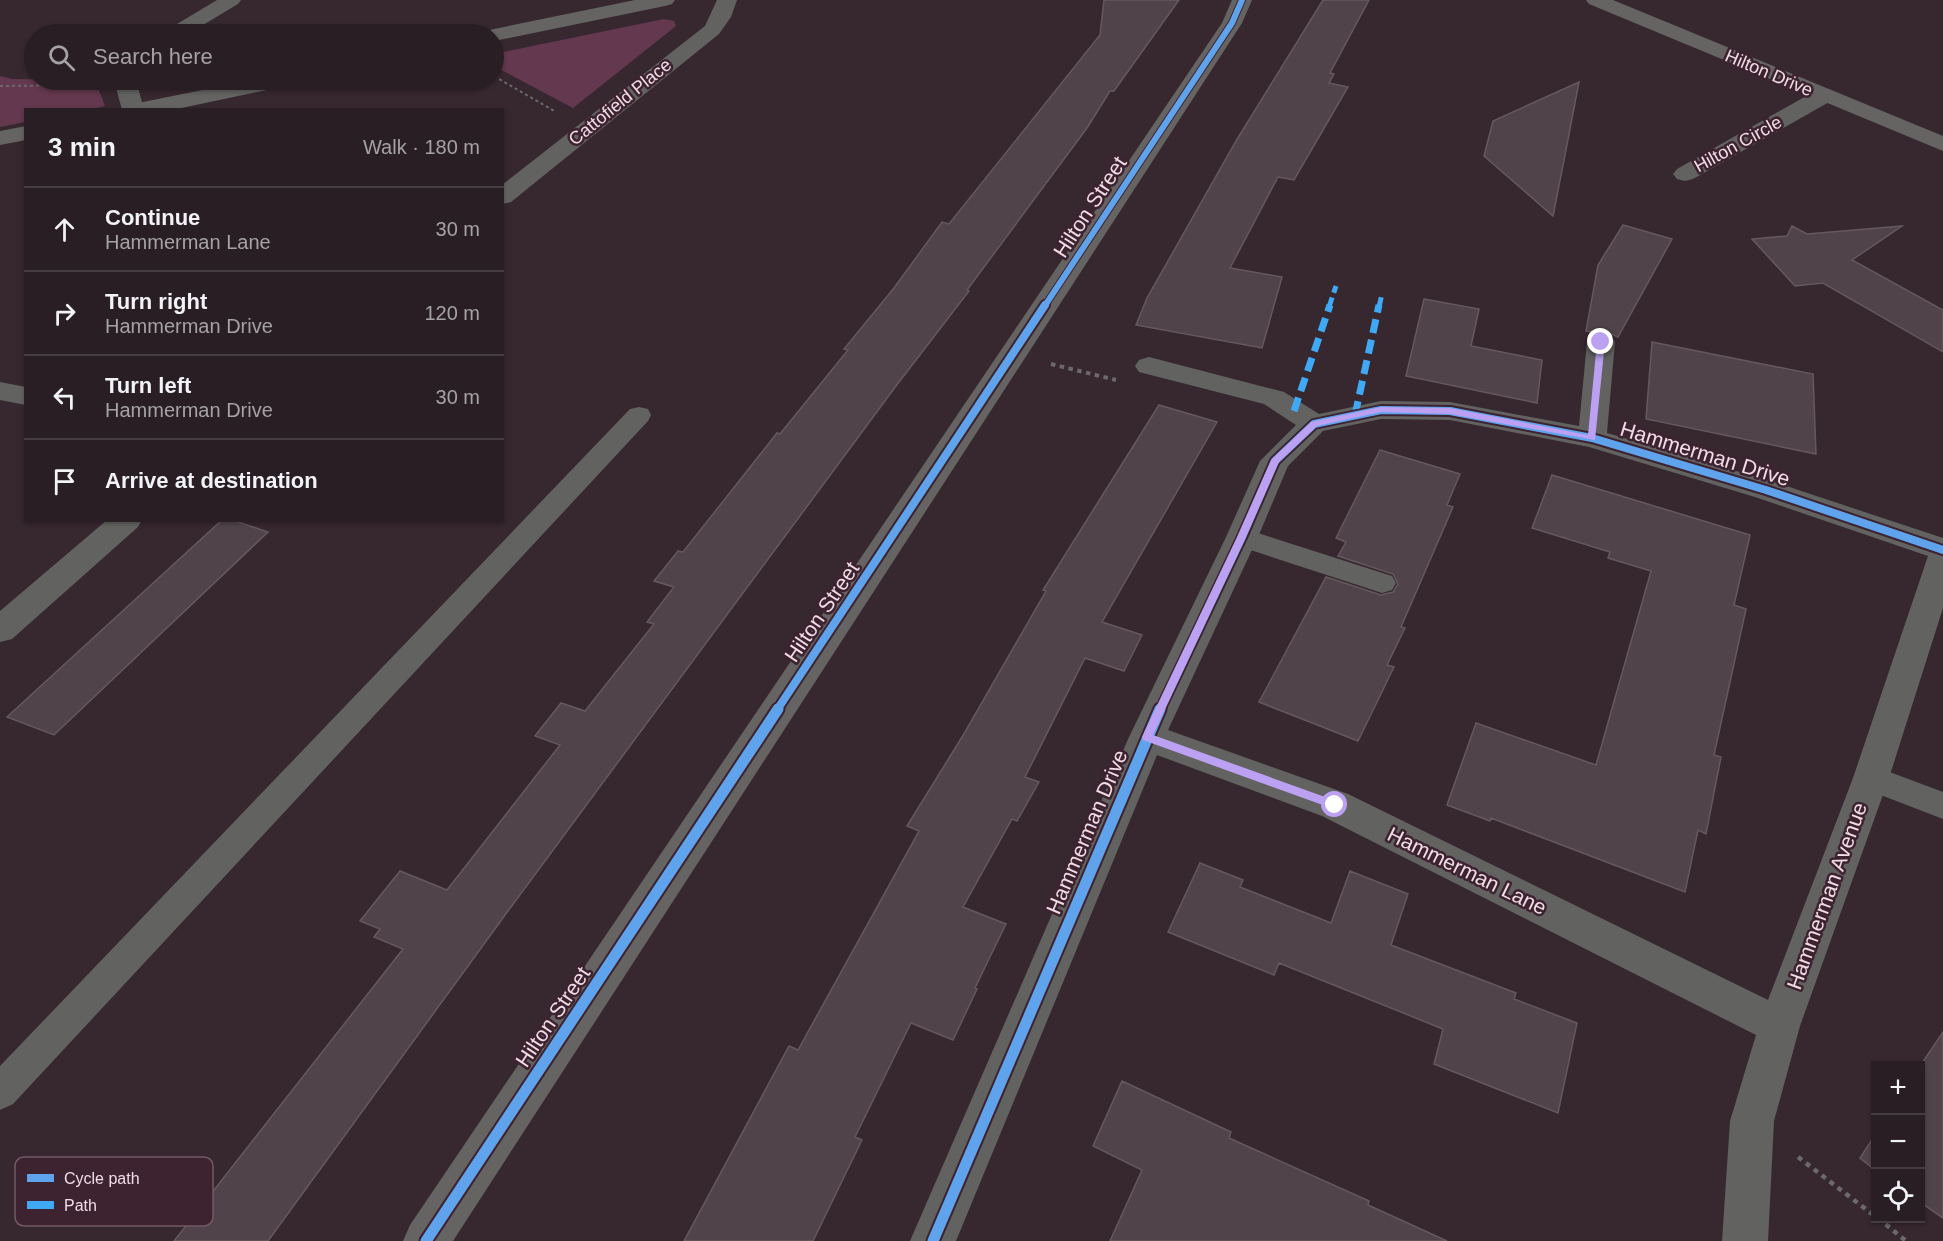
<!DOCTYPE html>
<html lang="en">
<head>
<meta charset="utf-8">
<style>
	:root { --surface:#291e23; --page:#31272b; --text:#f1f3f6; --muted:#a5a2a6; --line:#453c41 }
	body { margin:0; font-family:Arial,sans-serif; background:var(--page); color:var(--text) }
	.controls { position:absolute; right:18px; bottom:18px; display:grid; overflow:hidden; border-radius:0px; box-shadow:0 2px 4px #0004 }
	.controls button { width:54px; height:54px; display:grid; place-items:center; padding:0; border:0; border-bottom:2px solid var(--line); background:var(--surface); color:var(--text); font:30px sans-serif }
	.stop { position:absolute; width:18px; height:18px; margin:-14px; border:4px solid #bca0f2; border-radius:50%; background:#fff }
	.stop.end { background:#bca0f2; border-color:#fff; box-shadow:0 2px 6px #0008 }
	.list { margin:0; padding:0; list-style:none }
	h2 { display:flex; justify-content:space-between; align-items:center; height:78px; margin:0; padding:0 24px; font-size:26px }
	h2 small { font-size:20px; font-weight:400; color:var(--muted) }
	.list li { display:grid; grid-template-columns:39px 1fr auto; gap:18px; align-items:center; box-sizing:border-box; height:84px; padding:0 24px; border-top:2px solid var(--line) }
	.list b { display:block; font-size:22px; white-space:nowrap }
	.list p { margin:0; font-size:20px; white-space:nowrap; color:var(--muted) }
	.list em { font-size:20px; font-style:normal; color:var(--muted) }
	.icon { flex:none; width:33px; height:33px; fill:none; stroke:currentColor; stroke-width:2; stroke-linecap:round; stroke-linejoin:round }
	.map { position:relative; flex:none; width:1943px; height:1241px; overflow:hidden }
	.search { position:absolute; background:var(--surface); box-shadow:0 2px 4px #0004; left:24px; top:24px; width:480px; height:66px; display:flex; align-items:center; gap:15px; box-sizing:border-box; padding:0 21px; border-radius:33px; color:var(--muted); font-size:22px }
	.panel { position:absolute; background:var(--surface); box-shadow:0 2px 4px #0004; left:24px; top:108px; width:480px; height:414px; border-radius:0px }
	.map>svg:first-child { display:block }
	.green { fill:#64384e }
	.building { fill:#504349; stroke:#65585e; stroke-width:1.5 }
	.lines { fill:none; stroke-linecap:round; stroke-linejoin:round }
	.path-far2 { stroke:#6b6969; stroke-width:2; stroke-dasharray:3 3; stroke-linecap:butt }
	.path-far1 { stroke:#6b6969; stroke-width:4; stroke-dasharray:4.5 4.5; stroke-linecap:butt }
	.path { stroke:#6b6969; stroke-width:4.5; stroke-dasharray:5 5; stroke-linecap:butt }
	.lane { fill:#626360; fill-rule:evenodd }
	.street { fill:#626360; fill-rule:evenodd }
	.secondary { fill:#656462; fill-rule:evenodd }
	.quiet-far1 { stroke:#3fa9f5; stroke-width:5; stroke-dasharray:10 5; stroke-linecap:butt }
	.quiet { stroke:#3fa9f5; stroke-width:7; stroke-dasharray:14 7; stroke-linecap:butt }
	.cycleway-far2-casing { stroke:#3d222f; stroke-width:8 }
	.cycleway-far1-casing { stroke:#3d222f; stroke-width:12 }
	.cycleway-casing { stroke:#3d222f; stroke-width:15 }
	.cycleway-far2 { stroke:#60a3ed; stroke-width:6 }
	.cycleway-far1 { stroke:#60a3ed; stroke-width:8 }
	.cycleway { stroke:#60a3ed; stroke-width:11 }
	.route { fill:#bca0f2 }
	.labels { text-anchor:middle; stroke-width:5; stroke-linejoin:round; paint-order:stroke }
	.far-street-label { font-size:18px; fill:#f0dde5; stroke:#3d222f }
	.street-label { font-size:21px; fill:#f0dde5; stroke:#3d222f }
	.key { fill:#3d222f; stroke:#735a66; stroke-width:1.5 }
	.key-label { font-size:16px; fill:#f0dde5 }
</style>
</head>
<body>
<div class="map">
<svg width="1943" height="1241" viewBox="0 0 1943 1241">
	<rect width="100%" height="100%" fill="#37282f"/>
	<path class="green" d="M664,19L674,21L676,26L573,108L494,66V54Z
		M0,76L12,79L95,80L105,106L88,110H26L25,122L0,127Z"/>
	<path class="building" d="M1104,0H1179L1114,91H1110L1087,128L967,290L969,291L896,386L508,911L268,1241H174L403,949L374,937L380,929L360,921L400,871L447,890L560,745L535,736L561,703L585,711L654,624L647,622L674,587L654,581L678,551L683,552L777,433L780,434L848,350L844,349L894,288L942,222L949,224L1100,35Z
		M1323,0H1369L1330,73L1334,74L1329,83L1348,87L1294,180L1278,177L1230,268L1282,277L1262,348L1136,325L1147,298L1236,141Z
		M1579,82L1566,150L1553,216L1484,156L1493,121Z
		M1623,225L1672,239L1618,337L1611,334L1586,331L1598,265Z
		M1792,226L1807,234L1902,226L1852,260L1943,310V352L1823,283L1795,286L1752,239L1787,236Z
		M1424,299L1479,309L1471,346L1542,360L1537,403L1406,376Z
		M1652,342L1813,374L1816,454L1646,419Z
		M1159,405L1217,422L1102,622L1142,635L1124,671L1085,658L1025,777L1039,782L1017,821L1012,819L963,907L1006,924L975,988L977,989L953,1040L911,1023L855,1137L862,1140L813,1241H684L789,1046L798,1050L919,831L907,826L962,737L1046,591L1043,590Z
		M1380,450L1460,474L1447,505L1453,507L1401,627L1405,628L1387,665L1394,667L1358,741L1259,702L1326,577L1381,595L1393,592L1398,584L1393,574L1338,556L1346,542L1336,538Z
		M1552,475L1750,535L1734,605L1746,609L1714,755L1721,757L1706,834L1698,830L1685,892L1491,818L1490,821L1447,805L1476,723L1596,765L1651,571L1608,558L1610,552L1532,528Z
		M222,520H232L268,532L54,735L7,717Z
		M1200,863L1243,880L1240,887L1331,923L1350,871L1408,894L1391,945L1516,993L1514,999L1577,1023L1558,1113L1434,1064L1443,1029L1279,963L1274,975L1168,932Z
		M1943,1032V1218L1920,1202V1066Z
		M1122,1081L1231,1132L1229,1138L1369,1201L1368,1205L1447,1241H1110L1142,1170L1093,1146Z
		M1875,1135V1170L1860,1158Z"/>
	<g class="lines">
		<path class="path-far2" d="M494,76L556,112
			M0,86L92,85"/>
		<path class="path-far1" d="M1051,364L1116,380"/>
		<path class="path" d="M1798,1157L1876,1217
			M1878,1218L1906,1241"/>
		<path class="lane" d="M639,407L648,409L651,415L648,421L13,1104L0,1110V1066L630,409Z
			M1242,528L1392,576L1396,583L1392,590L1382,593L1232,544L1229,537L1232,530Z
			M1871,765L1943,792V819L1860,787L1855,778L1860,769Z"/>
		<path class="street" d="M217,0H241L238,4L188,34H164L167,30Z
			M717,0H737L731,17L719,34L511,202L502,204V185L705,26Z
			M114,80H136L144,110H122Z
			M1823,89L1831,91L1834,96L1831,101L1693,179L1685,181L1677,179L1673,174L1677,169L1815,91Z
			M1601,334L1611,336L1615,342L1607,433L1777,483L1943,538V608L1889,778L1800,1026L1774,1121L1768,1241H1722L1730,1121L1756,1035L1322,816L1157,755L956,1241H910L1129,737L1226,537L1260,461L1296,425L1264,404L1139,372L1135,366L1139,360L1149,357L1284,392L1319,414L1381,401L1450,402L1579,426L1587,342L1591,336ZM1381,419L1450,420L1589,447L1755,497L1928,556L1853,778L1768,1000L1348,794L1168,730L1258,537L1288,466L1323,431Z
			M0,382L26,387V405L0,400Z
			M107,520H142L138,527L12,639L0,642V611Z"/>
		<path class="secondary" d="M635,0H675L672,4L665,6L494,41V34H484L487,31L494,29Z
			M1232,0H1252L1242,23L453,1241H403L410,1225L1222,23Z
			M1586,0H1613L1943,136V151L1589,4Z
			M252,80H292L289,85L281,87L172,110H127L130,105L138,103Z
			M26,126V140L0,145V131Z"/>
		<path class="quiet-far1" d="M1329,307L1336,286
			M1379,307L1382,294"/>
		<path class="quiet" d="M1294,411L1330,305
			M1355,415L1379,305"/>
		<g class="cycleway-far2-casing">
			<path id="cycleway-far2" d="M1044,307L1232,23L1242,0"/>
		</g>
		<g class="cycleway-far1-casing">
			<path id="cycleway-far1" d="M777,710L1045,305
				M1160,710L1242,537L1275,461L1314,424L1381,410L1450,411L1592,438L1766,490L1943,550"/>
		</g>
		<g class="cycleway-casing">
			<path id="cycleway" d="M426,1241L778,709
				M933,1241L1160,709"/>
		</g>
		<use href="#cycleway-far2" class="cycleway-far2"/>
		<use href="#cycleway-far1" class="cycleway-far1"/>
		<use href="#cycleway" class="cycleway"/>
	</g>
	<path class="route" d="M1601,340L1605,342L1595,440L1450,414L1381,412L1317,426L1279,462L1246,537L1153,735L1339,802V808H1331L1143,740L1142,737L1237,537L1271,460L1311,422L1381,407L1450,408L1588,435L1597,342Z"/>
	<g class="labels">
		<g class="far-street-label">
			<text transform="translate(1769 73) rotate(23)" y="6">Hilton Drive</text>
			<text transform="translate(620 102) rotate(-39)" y="6">Cattofield Place</text>
			<text transform="translate(1738 144) rotate(-29)" y="6">Hilton Circle</text>
		</g>
		<g class="street-label">
			<text transform="translate(1090 207) rotate(-57)" y="7">Hilton Street</text>
			<text transform="translate(1705 454) rotate(17)" y="7">Hammerman Drive</text>
			<text transform="translate(822 612) rotate(-56)" y="7">Hilton Street</text>
			<text transform="translate(1087 832) rotate(-67)" y="7">Hammerman Drive</text>
			<text transform="translate(1467 871) rotate(26)" y="7">Hammerman Lane</text>
			<text transform="translate(1827 896) rotate(-70)" y="7">Hammerman Avenue</text>
			<text transform="translate(553 1017) rotate(-56)" y="7">Hilton Street</text>
		</g>
	</g>
	<rect x="15" y="1157" width="198" height="69" rx="9" class="key"/>
	<rect x="27" y="1174" width="27" height="8" fill="#60a3ed"/>
	<rect x="27" y="1201" width="27" height="8" fill="#3fa9f5"/>
	<g class="key-label">
		<text x="64" y="1184">Cycle path</text>
		<text x="64" y="1211">Path</text>
	</g>
</svg>
<div class="controls">
<button>+</button>
<button>−</button>
<button><svg class="icon" aria-label="locate" viewBox="0 0 24 24"><circle cx="12" cy="12" r="6"/><path d="M12 2v4M12 18v4M2 12h4M18 12h4"/></svg></button>
</div>
<div class="stop" style="left:1335px;top:805px"></div>
<div class="stop end" style="left:1601px;top:342px"></div>
<div class="search"><svg class="icon" aria-label="search" viewBox="0 0 24 24"><circle cx="10" cy="10" r="6"/><path d="M15 15l6 6"/></svg>Search here</div>
<section class="panel">
<h2>3 min<small>Walk · 180 m</small></h2>
<ul class="list">
<li><svg class="icon" aria-label="ahead" viewBox="0 0 24 24"><path d="M12 20V5M6 11l6-6 6 6"/></svg><div><b>Continue</b><p>Hammerman Lane</p></div><em>30 m</em></li>
<li><svg class="icon" aria-label="right" viewBox="0 0 24 24"><path d="M7 20v-9h11M14 6l5 5-5 5"/></svg><div><b>Turn right</b><p>Hammerman Drive</p></div><em>120 m</em></li>
<li><svg class="icon" aria-label="left" viewBox="0 0 24 24"><path d="M17 20v-9H6M10 6l-5 5 5 5"/></svg><div><b>Turn left</b><p>Hammerman Drive</p></div><em>30 m</em></li>
<li><svg class="icon" aria-label="arrive" viewBox="0 0 24 24"><path d="M6 21V4h12l-3 4 3 4H6"/></svg><div><b>Arrive at destination</b></div></li>
</ul>
</section>
</div>
</body>
</html>
